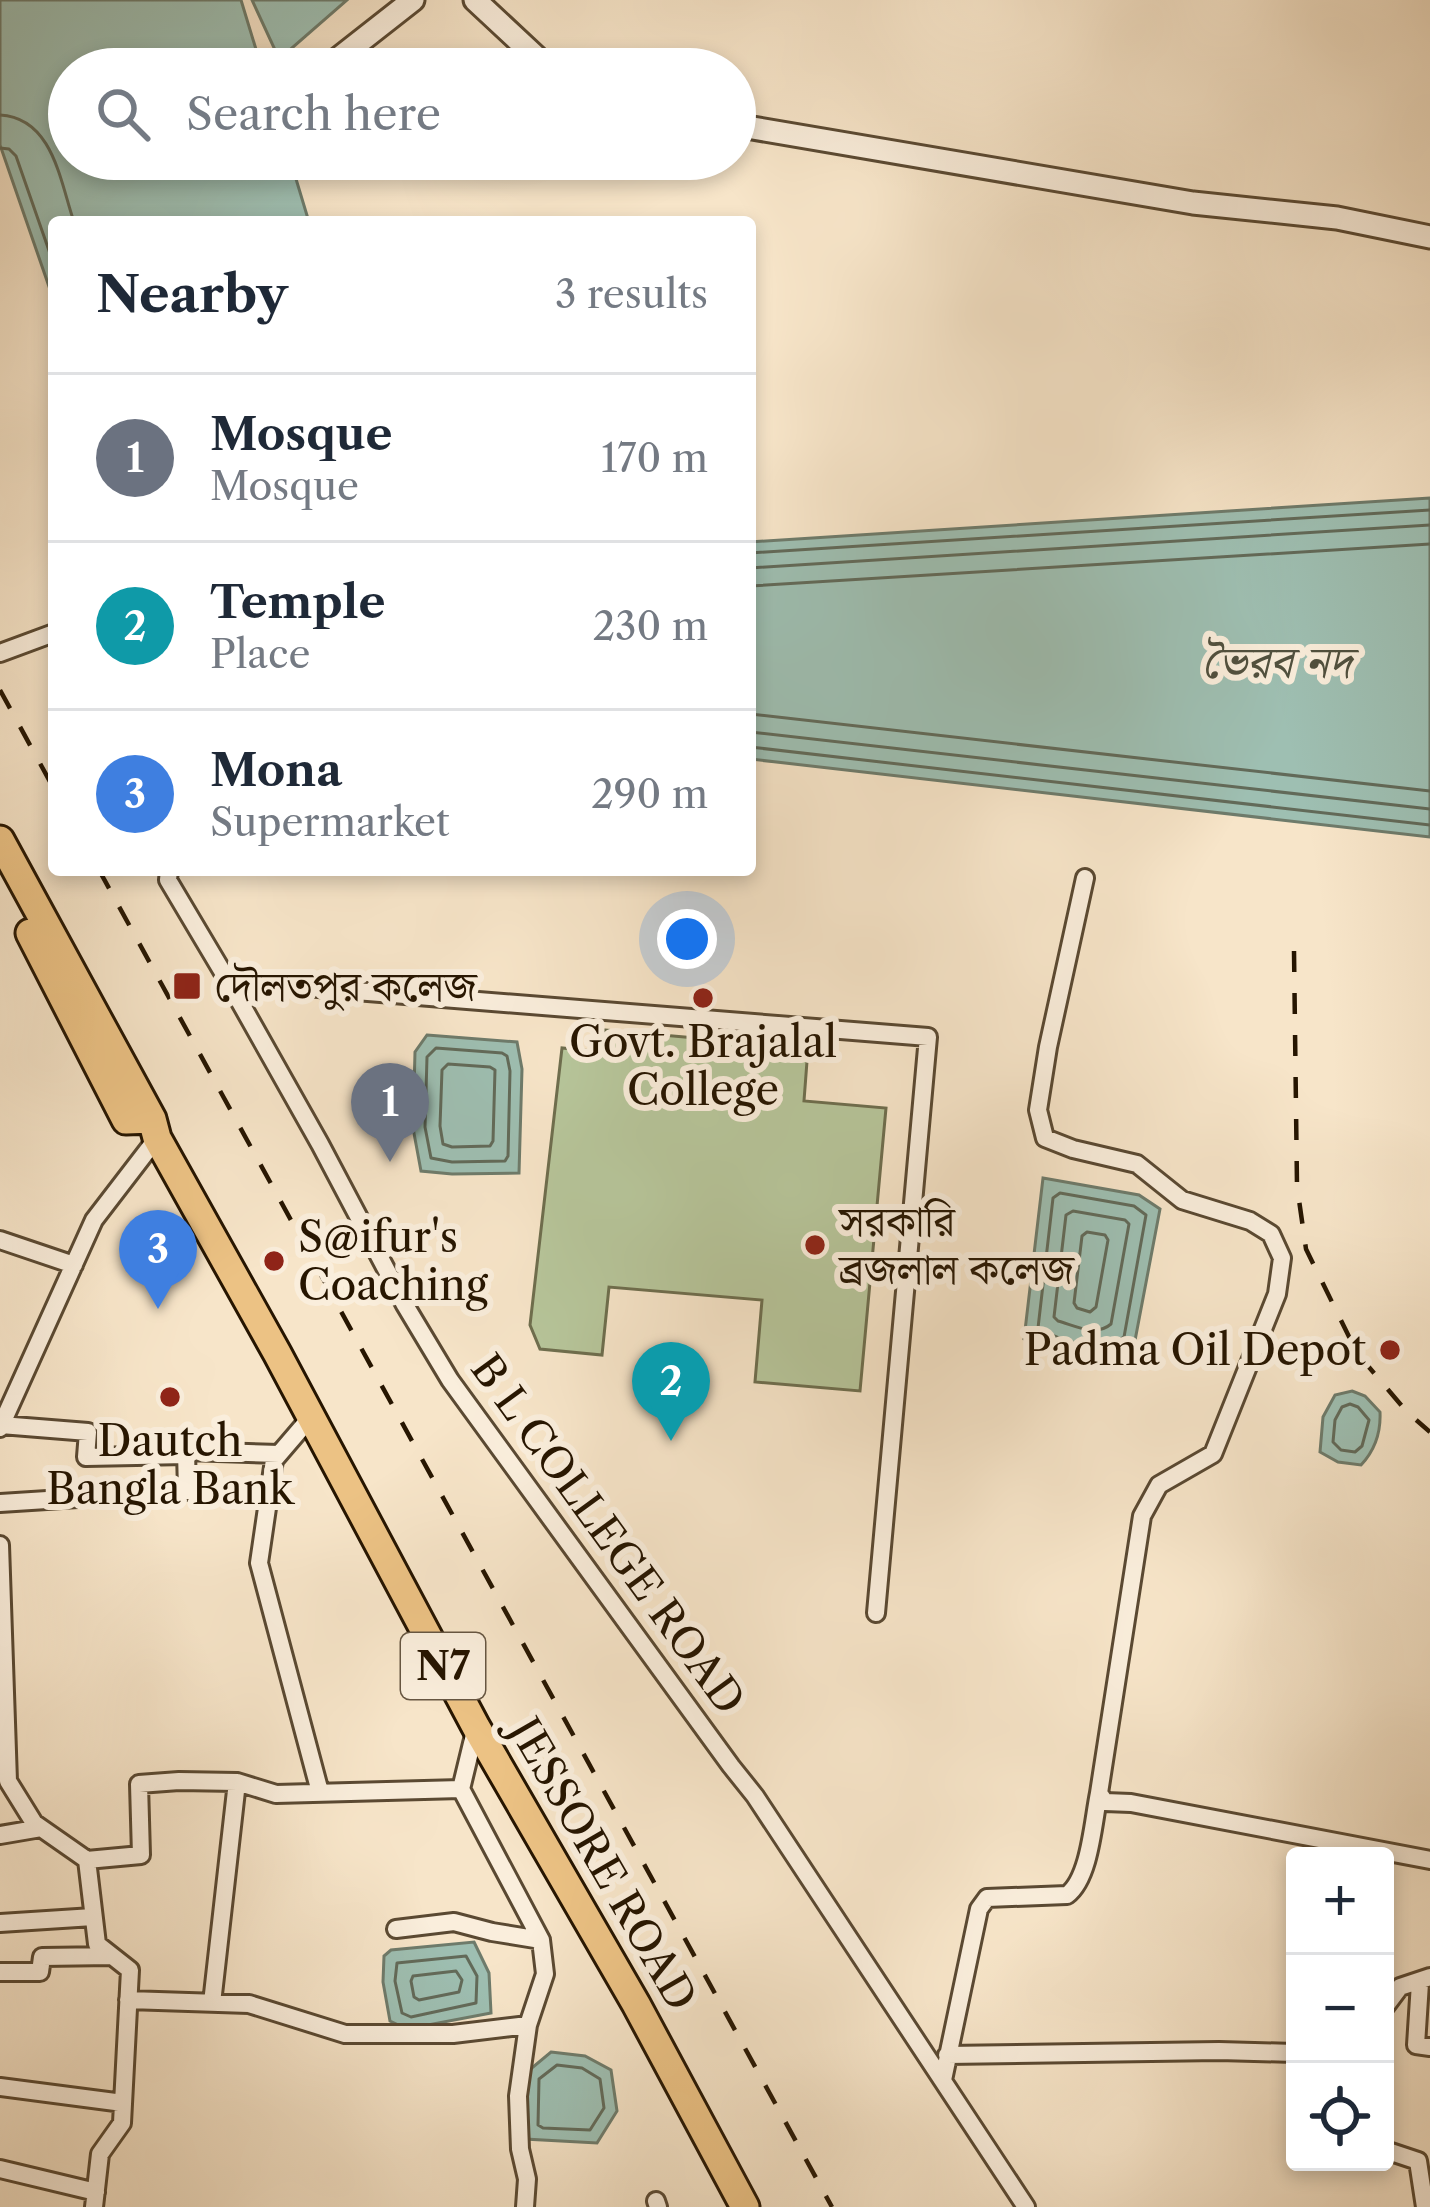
<!DOCTYPE html>
<html lang="en">
<head>
<meta charset="utf-8">
<style>
	:root { --surface:#fff; --page:#f6f6f7; --text:#1f2937; --muted:#747a83; --line:#e0e1e3; --accent:#111827 }
	body { margin:0; font-family:"Libre Caslon Text","Noto Serif Bengali",serif; background:var(--page); color:var(--text) }
	.controls { position:absolute; right:36px; bottom:36px; display:grid; overflow:hidden; border-radius:12px; box-shadow:0 6px 18px #0003 }
	.controls button { width:108px; height:108px; display:grid; place-items:center; padding:0; border:0; border-bottom:3px solid var(--line); background:var(--surface); color:var(--text); font:60px sans-serif }
	.you { position:absolute; left:687px; top:939px; width:42px; height:42px; margin:-30px; border:9px solid #fff; border-radius:50%; background:#1a73e8; box-shadow:0 0 0 18px #1a73e833 }
	.badge { display:grid; place-items:center; width:78px; height:78px; border-radius:50%; background:var(--accent); color:#fff; font-size:39px; font-weight:700 }
	.pin { position:absolute; translate:-50% -99px; filter:drop-shadow(0 3px 6px #0008) }
	.pin::after { content:''; position:absolute; top:63px; width:42px; height:36px; background:inherit; clip-path:polygon(0 0,100% 0,50% 100%) }
	.list { margin:0; padding:0; list-style:none }
	h2 { display:flex; justify-content:space-between; align-items:center; height:156px; margin:0; padding:0 48px; font-size:51px }
	h2 small { font-size:39px; font-weight:400; color:var(--muted) }
	.list li { display:grid; grid-template-columns:78px 1fr auto; gap:36px; align-items:center; box-sizing:border-box; height:168px; padding:0 48px; border-top:3px solid var(--line) }
	.list b { display:block; font-size:45px; white-space:nowrap }
	.list p { margin:0; font-size:39px; white-space:nowrap; color:var(--muted) }
	.list em { font-size:39px; font-style:normal; color:var(--muted) }
	.icon { flex:none; width:66px; height:66px; fill:none; stroke:currentColor; stroke-width:2; stroke-linecap:round; stroke-linejoin:round }
	.map { position:relative; flex:none; width:1430px; height:2207px; overflow:hidden }
	.search { position:absolute; background:var(--surface); box-shadow:0 6px 18px #0003; left:48px; top:48px; width:708px; height:132px; display:flex; align-items:center; gap:30px; box-sizing:border-box; padding:0 42px; border-radius:66px; color:var(--muted); font-size:45px }
	.panel { position:absolute; background:var(--surface); box-shadow:0 6px 18px #0003; left:48px; top:216px; width:708px; height:660px; border-radius:12px }
	.map>svg:first-child { display:block }
	.green { fill:#b7c69b; stroke:#6e6e4e; stroke-width:3 }
	.water { fill:#9ebfb2; stroke:#6e7b6b; stroke-width:3 }
	.lines { fill:none; stroke-linecap:round; stroke-linejoin:round }
	.shore { stroke:#626a59; stroke-width:3 }
	.minor-casing { stroke:#5a4932; stroke-width:22 }
	.tertiary-casing { stroke:#5a4932; stroke-width:27 }
	.trunk-casing { stroke:#261500; stroke-width:33 }
	.minor { stroke:#faeedc; stroke-width:16 }
	.tertiary { stroke:#faeedc; stroke-width:21 }
	.trunk { stroke:#ecc284; stroke-width:27 }
	.rail { stroke:#261500; stroke-width:4.5; stroke-dasharray:21 21; stroke-linecap:butt }
	.poi-dot { fill:#8f2418; stroke:#faeedc; stroke-width:4.5 }
	.labels { text-anchor:middle; stroke-width:12; stroke-linejoin:round; paint-order:stroke }
	.shield { fill:#faeedc; stroke:#665642; stroke-width:3 }
	.shield-label { font-size:39px; font-weight:bold; fill:#261500 }
	.poi-label { font-size:42px; fill:#261500; stroke:#faeedc; text-anchor:start }
	.street-label { font-size:42px; fill:#261500; stroke:#faeedc }
	.water-label { font-size:45px; font-style:italic; fill:#50503e; stroke:#faeedc }
</style>
</head>
<body>
<div class="map">
<svg width="1430" height="2207" viewBox="0 0 1430 2207">
	<rect width="100%" height="100%" fill="#f7e5c9"/>
	<filter id="stains"><feTurbulence type="fractalNoise" baseFrequency=".00167" numOctaves="4"/><feColorMatrix values="0 0 0 0 .2 0 0 0 0 .09 0 0 0 0 .02 0 0 0 .5 -.17"/></filter>
	<radialGradient id="worn" r=".72"><stop offset=".6" stop-color="#630" stop-opacity="0"/><stop offset="1" stop-color="#630" stop-opacity=".3"/></radialGradient>
	<path class="green" d="M605,1030L808,1048L804,1101L886,1108L860,1391L755,1382L762,1300L609,1287L602,1355L540,1349L530,1325L562,1048L602,1052Z"/>
	<path class="water" d="M0,0H241L262,69H69V159H290L309,222H54V301L0,145Z
		M252,0H347L284,55L275,50Z
		M1430,498V837L750,759V542Z
		M427,1035L517,1042L522,1069L519,1173L452,1174L421,1171L413,1128L415,1052Z
		M1043,1178L1139,1195L1160,1209L1133,1351L1093,1360L1024,1339Z
		M1352,1391L1365,1396L1380,1412C1381,1433 1375,1450 1361,1465L1338,1462L1320,1452L1323,1417L1335,1395Z
		M474,1942L489,1973L491,2013L407,2029L390,2021L383,1982L384,1956L391,1950Z
		M551,2052L585,2056L611,2070L617,2111L597,2143L525,2139L527,2072Z"/>
	<g class="lines">
		<path class="shore" d="M0,115C53,118 60,181 74,222
			M0,148L9,149L16,156L54,265
			M750,553L1430,510
			M750,568L1430,525
			M750,586L1430,544
			M750,714L1430,791
			M750,732L1430,809
			M750,747L1430,825
			M436,1048L502,1053L507,1056L510,1071L508,1156L505,1161L452,1162L431,1158L425,1127L427,1057Z
			M448,1064L490,1067L495,1070L493,1141L490,1146L452,1147L443,1144L440,1126L442,1070Z
			M1060,1193L1134,1206L1146,1215L1124,1337C1100,1354 1063,1342 1038,1328L1053,1198Z
			M1073,1211L1125,1220L1129,1224L1111,1324C1096,1337 1076,1326 1058,1321L1054,1317L1066,1215Z
			M1087,1232L1105,1235L1108,1240L1096,1307L1090,1312L1077,1308L1074,1303L1082,1236Z
			M1350,1404L1358,1407L1369,1420L1362,1446L1355,1452L1341,1450L1333,1442L1335,1420L1342,1407Z
			M466,1956L477,1976L476,2003L411,2017L402,2013L395,1981L397,1963Z
			M456,1971L462,1980L459,1992L419,2000L414,1997L411,1981L413,1976Z
			M557,2065L582,2068L600,2079L604,2108L590,2130L543,2128L538,2125L539,2079Z"/>
		<g class="minor-casing">
			<path id="minor" d="M0,653L54,633
				M169,870L168,880L231,986L320,1144L405,1305L450,1380L731,1766L755,1796L1026,2207
				M1085,878L1048,1047L1038,1110L1045,1138L1073,1149L1137,1164L1182,1200L1250,1221L1271,1234L1282,1258L1277,1294L1213,1454L1159,1485L1142,1516L1099,1793L1105,1802L1131,1803L1430,1860
				M231,986L256,983L928,1037L876,1613
				M0,1240L74,1265
				M310,1418L274,1460L259,1563L320,1792
				M1,1425L88,1432L86,1457L186,1455
				M0,1428L94,1220L157,1138
				M187,1491L186,1451L279,1454
				M0,1503L187,1491H270
				M0,1545L8,1781L34,1823L87,1860
				M476,1727L461,1789L541,1940L545,1974L528,2025L518,2096L520,2149L527,2179L525,2207
				M0,1835L41,1828
				M87,1860L141,1855L139,1784L179,1781L237,1782L276,1794L461,1789
				M87,1860L97,1944L130,1970L122,2123L100,2154L94,2207
				M0,1923L93,1917
				M396,1929L454,1922L492,1932L541,1940
				M0,1972H40L42,1957L111,1956
				M1420,1983L1416,2045L1430,2047
				M128,2000L249,2004L345,2034H453L528,2025
				M212,2003L237,1782
				M1385,2007L1400,1987L1430,1977
				M947,2055L1219,2051L1295,2053
				M943,2080L979,1909L987,1898L1067,1895C1090,1878 1093,1822 1099,1793
				M0,2087L123,2103
				M1385,2150L1418,2161L1425,2207
				M0,2169L96,2192
				M656,2201L658,2207"/>
		</g>
		<g class="tertiary-casing">
			<path id="tertiary" d="M475,0L549,69
				M325,69L413,0
				M735,125L1193,203L1337,218L1430,237"/>
		</g>
		<g class="trunk-casing">
			<path id="trunk" d="M0,840L152,1119L157,1138L277,1353L476,1727L636,2004L745,2207
				M30,933L126,1120L152,1119"/>
		</g>
		<use href="#minor" class="minor"/>
		<use href="#tertiary" class="tertiary"/>
		<use href="#trunk" class="trunk"/>
		<path class="rail" d="M0,690L54,789
			M99,870L832,2207
			M1294,951L1297,1186L1306,1249L1357,1353L1407,1412L1430,1432"/>
	</g>
	<g class="poi-dot">
		<rect x="172" y="971" width="30" height="30" rx="6"/>
		<circle cx="703" cy="998" r="12"/>
		<circle cx="815" cy="1245" r="12"/>
		<circle cx="274" cy="1261" r="12"/>
		<circle cx="1390" cy="1350" r="12"/>
		<circle cx="170" cy="1397" r="12"/>
	</g>
	<g class="labels">
		<rect class="shield" x="401" y="1633" width="84" height="66" rx="9"/>
		<g class="shield-label">
			<text x="443" y="1680">N7</text>
		</g>
		<g class="poi-label">
			<text x="214" y="1001">দৌলতপুর কলেজ</text>
			<text x="703" y="1057" text-anchor="middle">Govt. Brajalal<tspan x="703" dy="48">College</tspan></text>
			<text x="839" y="1236">সরকারি<tspan x="839" dy="48">ব্রজলাল কলেজ</tspan></text>
			<text x="298" y="1252">S@ifur's<tspan x="298" dy="48">Coaching</tspan></text>
			<text x="1366" y="1365" text-anchor="end">Padma Oil Depot</text>
			<text x="170" y="1456" text-anchor="middle">Dautch<tspan x="170" dy="48">Bangla Bank</tspan></text>
		</g>
		<g class="street-label">
			<text transform="translate(608 1534) rotate(54)" y="15">B L COLLEGE ROAD</text>
			<text transform="translate(603 1864) rotate(60)" y="15">JESSORE ROAD</text>
		</g>
		<g class="water-label">
			<text x="1276" y="678">ভৈরব নদ</text>
		</g>
	</g>
	<rect width="100%" height="100%" filter="url(#stains)"/>
	<rect width="100%" height="100%" fill="url(#worn)"/>
</svg>
<div class="controls">
<button>+</button>
<button>−</button>
<button><svg class="icon" aria-label="locate" viewBox="0 0 24 24"><circle cx="12" cy="12" r="6"/><path d="M12 2v4M12 18v4M2 12h4M18 12h4"/></svg></button>
</div>
<div class="you"></div>
<div class="pin badge" style="left:390px;top:1162px;background:#6b7280">1</div>
<div class="pin badge" style="left:671px;top:1441px;background:#0f9aa8">2</div>
<div class="pin badge" style="left:158px;top:1309px;background:#3f7fe0">3</div>
<div class="search"><svg class="icon" aria-label="search" viewBox="0 0 24 24"><circle cx="10" cy="10" r="6"/><path d="M15 15l6 6"/></svg>Search here</div>
<section class="panel">
<h2>Nearby<small>3 results</small></h2>
<ul class="list">
<li><span class="badge" style="background:#6b7280">1</span><div><b>Mosque</b><p>Mosque</p></div><em>170 m</em></li>
<li><span class="badge" style="background:#0f9aa8">2</span><div><b>Temple</b><p>Place</p></div><em>230 m</em></li>
<li><span class="badge" style="background:#3f7fe0">3</span><div><b>Mona</b><p>Supermarket</p></div><em>290 m</em></li>
</ul>
</section>
</div>
</body>
</html>
